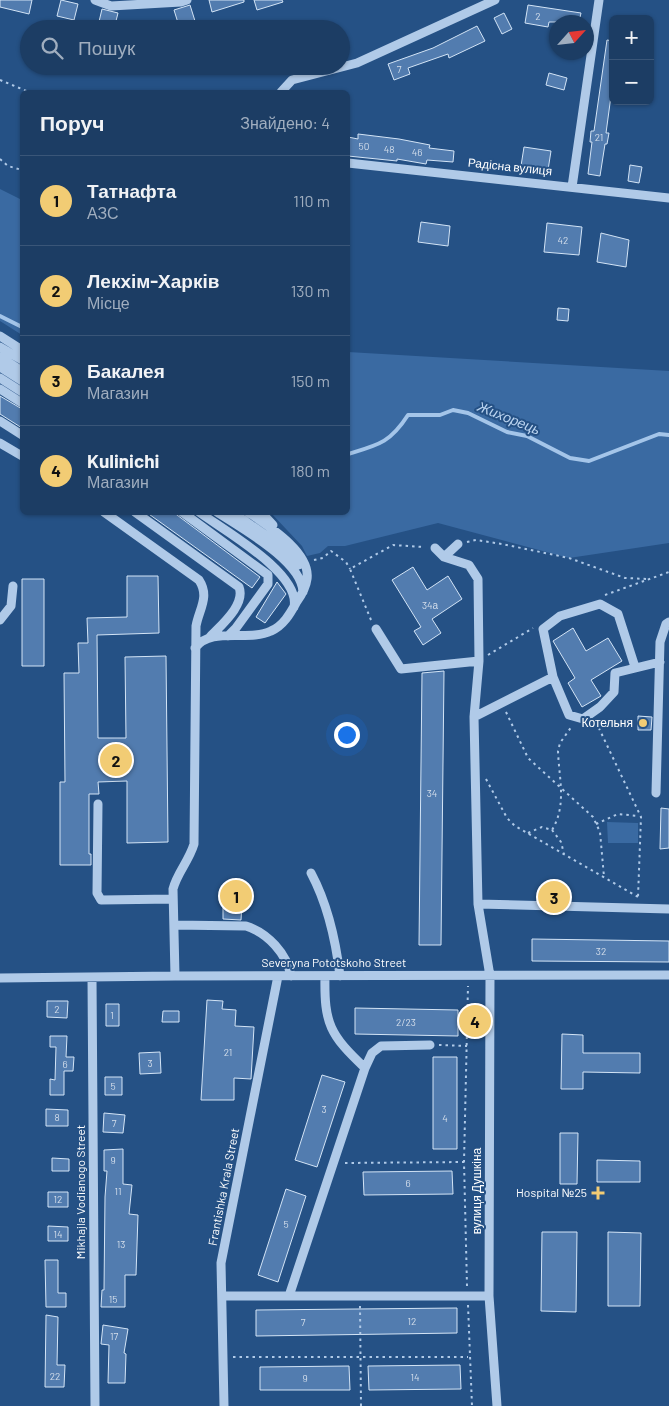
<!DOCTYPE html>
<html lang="uk">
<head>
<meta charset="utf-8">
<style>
	:root { --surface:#1c3d64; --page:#29486d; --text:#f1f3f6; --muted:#a0aebf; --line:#3a5678; --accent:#f2cc74 }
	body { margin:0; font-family:Barlow,sans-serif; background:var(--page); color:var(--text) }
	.controls { position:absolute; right:15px; top:15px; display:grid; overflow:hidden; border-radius:8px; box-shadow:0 1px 4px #0004 }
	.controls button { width:45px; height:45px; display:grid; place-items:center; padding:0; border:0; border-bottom:1px solid var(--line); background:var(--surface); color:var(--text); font:25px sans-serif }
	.compass { position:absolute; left:549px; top:15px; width:45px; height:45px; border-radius:50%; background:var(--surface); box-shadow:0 1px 4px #0004; rotate:63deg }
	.you { position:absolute; left:346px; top:734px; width:18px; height:18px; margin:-12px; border:4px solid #fff; border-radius:50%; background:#1a73e8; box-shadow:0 0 0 8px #1a73e833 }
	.badge { display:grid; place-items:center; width:32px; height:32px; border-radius:50%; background:var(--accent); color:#111; font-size:16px; font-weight:700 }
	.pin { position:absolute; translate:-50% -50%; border:2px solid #fff; box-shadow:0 1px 5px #0006 }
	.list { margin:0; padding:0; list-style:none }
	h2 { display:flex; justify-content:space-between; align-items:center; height:65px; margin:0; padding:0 20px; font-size:21px }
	h2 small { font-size:16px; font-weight:400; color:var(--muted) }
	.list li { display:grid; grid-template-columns:32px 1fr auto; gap:15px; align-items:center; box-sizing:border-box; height:90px; padding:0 20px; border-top:1px solid var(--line) }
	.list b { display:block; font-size:19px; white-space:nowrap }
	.list p { margin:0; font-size:16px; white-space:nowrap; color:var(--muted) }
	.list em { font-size:16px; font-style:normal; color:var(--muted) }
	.icon { flex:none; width:28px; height:28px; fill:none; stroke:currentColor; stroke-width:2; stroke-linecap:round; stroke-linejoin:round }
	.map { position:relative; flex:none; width:669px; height:1406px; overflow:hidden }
	.search { position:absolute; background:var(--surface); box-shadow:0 1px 4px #0004; left:20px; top:20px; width:330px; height:55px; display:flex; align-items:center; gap:12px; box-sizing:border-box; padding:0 18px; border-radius:28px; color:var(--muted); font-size:19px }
	.panel { position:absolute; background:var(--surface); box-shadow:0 1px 4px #0004; left:20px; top:90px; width:330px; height:425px; border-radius:8px }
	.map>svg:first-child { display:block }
	.green { fill:#3a6aa2 }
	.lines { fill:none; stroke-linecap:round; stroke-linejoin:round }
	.stream { stroke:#a4c5e9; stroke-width:4 }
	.building { fill:#527caf; stroke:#d3e4f6 }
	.path { stroke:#b0cae8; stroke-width:2; stroke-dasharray:2.5 4; stroke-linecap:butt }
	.minor { stroke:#b0cae8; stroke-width:9 }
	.poi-dot { fill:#f2cc74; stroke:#255185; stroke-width:2 }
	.labels { text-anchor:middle; stroke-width:4; stroke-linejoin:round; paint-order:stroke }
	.number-label { font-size:10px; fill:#d4deeb }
	.street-label { font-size:12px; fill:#fff; stroke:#255185 }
	.poi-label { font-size:12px; fill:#fff; stroke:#255185; text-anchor:end }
	.water-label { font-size:14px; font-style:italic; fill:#bbd4f0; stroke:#255185 }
</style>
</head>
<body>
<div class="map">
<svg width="669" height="1406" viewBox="0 0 669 1406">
	<rect width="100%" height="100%" fill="#255185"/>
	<path class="green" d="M0,189L22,200V335L0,321Z
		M348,352L669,371V543L569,558L438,523L345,546H328L320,553L307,556L302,546L271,513L348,512Z
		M607,822L638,823V843H608Z"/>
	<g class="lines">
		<path class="stream" d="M0,316L22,327
			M348,454C378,445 390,443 408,415H440L453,410L468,413L507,432L527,436L570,458L589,461L659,434L669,435"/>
	</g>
	<path class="building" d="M0,0H32L29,14L0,7Z
		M61,0L78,4L74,20L57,16Z
		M209,0H244V2L212,12Z
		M254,0H282L283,2L257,10Z
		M190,5L195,21L179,26L174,10Z
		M528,5L581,13L579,22H549L548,27L525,23Z
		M102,9L118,13L114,29L98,26Z
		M504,13L512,29L502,34L494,18Z
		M477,26L485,41L449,58L448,54L408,68L410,74L394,80L388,64L433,48Z
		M607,40L613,41V81L606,133H609L607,144H605L600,176L588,174L592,142H590L591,131H594Z
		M549,73L567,78L564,90L546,85Z
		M358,134L399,139L430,145L429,148L454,151L453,162L427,160L426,164L397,159V161L348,156V137L358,139Z
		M524,147L551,151L548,170L521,166Z
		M630,165L642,167L639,183L628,181Z
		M421,222L450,226L448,246L418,242Z
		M547,223L582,227L579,255L544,252Z
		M601,233L629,240L626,267L597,262Z
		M558,308L569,309L568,321L557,320Z
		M0,396L22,409V428L0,414Z
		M146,512H173L260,577L252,588Z
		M413,567L427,590L448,576L462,599L432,619L441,633L423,645L414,631L421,627L392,580Z
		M127,576H158L159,633L97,635L98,738H126L125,657L166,656L168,842L127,843V781L98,782L99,794H89V854H91V865H60V782H65L64,673H79L78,643H88L87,618L127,617Z
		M22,579H44V666H22Z
		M277,582L286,594L265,623L256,617Z
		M573,628L586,651L608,638L622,661L591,680L601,696L582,707L568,683L575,678L553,641Z
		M444,671L441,945H419L422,673Z
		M638,716L652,717L651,730H638Z
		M661,808L669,809V848L660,849Z
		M243,888L241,920L223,919V898H230V889Z
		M532,939L669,941V962L532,961Z
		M207,1000L223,1001L222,1009L236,1010L235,1026L254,1027L251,1079L234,1078V1100H201Z
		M47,1001H68L67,1018L47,1017Z
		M106,1004H119V1026H106Z
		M355,1008L458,1010V1036L355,1034Z
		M163,1011H179V1022H162Z
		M562,1034L583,1035V1053H640V1073L583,1072V1089H561Z
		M50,1036H67L66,1057H74L73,1071H64V1095H50V1079L55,1080L56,1047H50Z
		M160,1052L161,1073L140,1074L139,1053Z
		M433,1057H457V1149H433Z
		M322,1075L345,1082L317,1167L295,1160Z
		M105,1077H122V1095H105Z
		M46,1109L68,1110V1126H46Z
		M104,1113L125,1115L123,1133L103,1132Z
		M560,1133H578L577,1184H560Z
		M123,1149V1184L132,1185L129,1214L138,1215L136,1275H125V1307H101L102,1290H104L105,1197L107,1171H104V1150Z
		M52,1158L69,1159V1171H52Z
		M597,1160L640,1161V1182H597Z
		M452,1171L453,1194L364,1195L363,1172Z
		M286,1189L306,1196L278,1282L258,1275Z
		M48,1192H68V1207H48Z
		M48,1226L68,1227V1241H48Z
		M542,1232H577L576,1312L541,1311Z
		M608,1232L641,1233L640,1306H608Z
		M45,1260H58V1293H66V1307H46Z
		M457,1308V1333L256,1336V1310Z
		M46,1315L58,1317L57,1365H65L64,1387H45Z
		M103,1325L128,1329L124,1353L126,1354L125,1383H108L109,1345L101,1344Z
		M460,1365L461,1389L369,1390L368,1366Z
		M349,1366L350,1390H260V1367Z"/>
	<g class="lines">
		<path class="path" d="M0,80L29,92
			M0,159L8,166L22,170
			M467,542L476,540L502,544L569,558L625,578L647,579
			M314,560L323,558L331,551L346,562L350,569
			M605,595L669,572
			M371,620L350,569L393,545L424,547
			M488,655L533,628
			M506,712L528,758L593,817L600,832L604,877
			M596,722L641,817L638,897
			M486,779L507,818L515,826L638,897
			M596,824L618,814L639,816
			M552,830L561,842L564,854
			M528,833L542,827L552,830C567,805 559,779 558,751L560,743L572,726
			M439,1045L467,1046
			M345,1163L464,1162
			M467,1286L464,1162L468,986
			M468,1305L472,1406
			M360,1306L361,1406
			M233,1357H468"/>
		<path class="minor" d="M95,0L111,6L181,2L187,0
			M281,92L292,80L357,63L495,0
			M348,163L669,198
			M572,187L599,0
			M0,336L22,350
			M0,347L22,360
			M0,357L22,371
			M0,367L22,381
			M0,378L22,392
			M0,389L22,403
			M0,421L22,435
			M0,443L22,456
			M104,512L199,580C210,597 199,609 196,626L194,844C189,861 177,873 173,889L175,976
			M135,512L239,587C246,605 220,626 209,638
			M182,512L268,575V584L236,628L228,636
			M199,512C223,530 301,573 294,607
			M217,512C241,528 302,561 303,592
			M232,512L284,548L299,565
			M261,512L273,525
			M435,548L444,557L469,565L478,579L479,661
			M444,557L458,544
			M0,620L11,606L13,586
			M376,629L401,669L479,661L474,717
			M195,648C211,626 248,642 271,631C283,626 290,614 296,603C301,596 306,588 307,579C311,552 267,525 248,512
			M660,662L615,673L614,692L600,707L583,719L569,715L553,677L474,717L478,904L669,909
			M553,677L543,629L560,616L600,604L618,614L635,667
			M656,793L660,642L666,624L669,622
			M98,804L97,893L101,900L173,899
			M311,873C327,903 336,942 340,976
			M478,904L490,976L489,1296L497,1406
			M174,925L246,926C268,933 287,954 291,976
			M325,976C324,1024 330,1035 365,1068L372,1053L381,1046L430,1045
			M0,978L175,976L669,975
			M92,978L95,1406
			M223,1296H489
			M289,1296L365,1068
			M224,1406L221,1263L278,976"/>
	</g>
	<g class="poi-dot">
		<circle cx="643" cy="723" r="5"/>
		<path d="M595.5 1185.5h5v5h5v5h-5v5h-5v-5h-5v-5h5z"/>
	</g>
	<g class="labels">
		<g class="number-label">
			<text x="538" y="20">2</text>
			<text x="399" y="73">7</text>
			<text x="599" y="141">21</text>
			<text x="364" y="150">50</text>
			<text x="389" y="153">48</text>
			<text x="417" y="156">46</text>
			<text x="563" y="244">42</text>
			<text x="430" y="609">34а</text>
			<text x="432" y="797">34</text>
			<text x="601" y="955">32</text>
			<text x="57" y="1013">2</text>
			<text x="112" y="1019">1</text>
			<text x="406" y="1026">2/23</text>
			<text x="228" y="1056">21</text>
			<text x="150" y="1067">3</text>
			<text x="65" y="1068">6</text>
			<text x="113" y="1090">5</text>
			<text x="324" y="1113">3</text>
			<text x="57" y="1121">8</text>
			<text x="445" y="1122">4</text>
			<text x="114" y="1127">7</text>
			<text x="113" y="1164">9</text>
			<text x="408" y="1187">6</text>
			<text x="118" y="1195">11</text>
			<text x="58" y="1203">12</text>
			<text x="286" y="1228">5</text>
			<text x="58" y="1238">14</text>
			<text x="121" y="1248">13</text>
			<text x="113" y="1303">15</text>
			<text x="412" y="1325">12</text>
			<text x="303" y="1326">7</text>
			<text x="114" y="1340">17</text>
			<text x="55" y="1380">22</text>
			<text x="415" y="1381">14</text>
			<text x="305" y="1382">9</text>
		</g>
		<g class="street-label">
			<text transform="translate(510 167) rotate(6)" y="4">Радісна вулиця</text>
			<text x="334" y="967">Severyna Pototskoho Street</text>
			<text transform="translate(224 1187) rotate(-79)" y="4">Frantishka Krala Street</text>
			<text transform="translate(477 1191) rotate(-90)" y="4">вулиця Душкіна</text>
			<text transform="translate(81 1192) rotate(-90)" y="4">Mikhajla Vodianogo Street</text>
		</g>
		<g class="poi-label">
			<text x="633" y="727">Котельня</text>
			<text x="587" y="1197">Hospital №25</text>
		</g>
		<g class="water-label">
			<text transform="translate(509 418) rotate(22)" y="5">Жихорець</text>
		</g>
	</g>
</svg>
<div class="controls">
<button>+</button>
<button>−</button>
</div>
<svg class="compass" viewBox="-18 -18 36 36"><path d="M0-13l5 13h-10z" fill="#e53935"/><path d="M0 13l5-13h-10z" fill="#a0aebf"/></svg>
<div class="you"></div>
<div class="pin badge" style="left:236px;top:896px">1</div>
<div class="pin badge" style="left:116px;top:760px">2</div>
<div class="pin badge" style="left:554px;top:897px">3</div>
<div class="pin badge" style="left:475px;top:1021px">4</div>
<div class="search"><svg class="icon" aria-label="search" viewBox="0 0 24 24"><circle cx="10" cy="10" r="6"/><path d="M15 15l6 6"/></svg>Пошук</div>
<section class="panel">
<h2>Поруч<small>Знайдено: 4</small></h2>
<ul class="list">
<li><span class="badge">1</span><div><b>Татнафта</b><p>АЗС</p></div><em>110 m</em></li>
<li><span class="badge">2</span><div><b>Лекхім-Харків</b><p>Місце</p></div><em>130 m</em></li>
<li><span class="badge">3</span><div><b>Бакалея</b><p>Магазин</p></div><em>150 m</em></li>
<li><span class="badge">4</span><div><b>Kulinichi</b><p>Магазин</p></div><em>180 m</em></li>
</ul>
</section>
</div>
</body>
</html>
